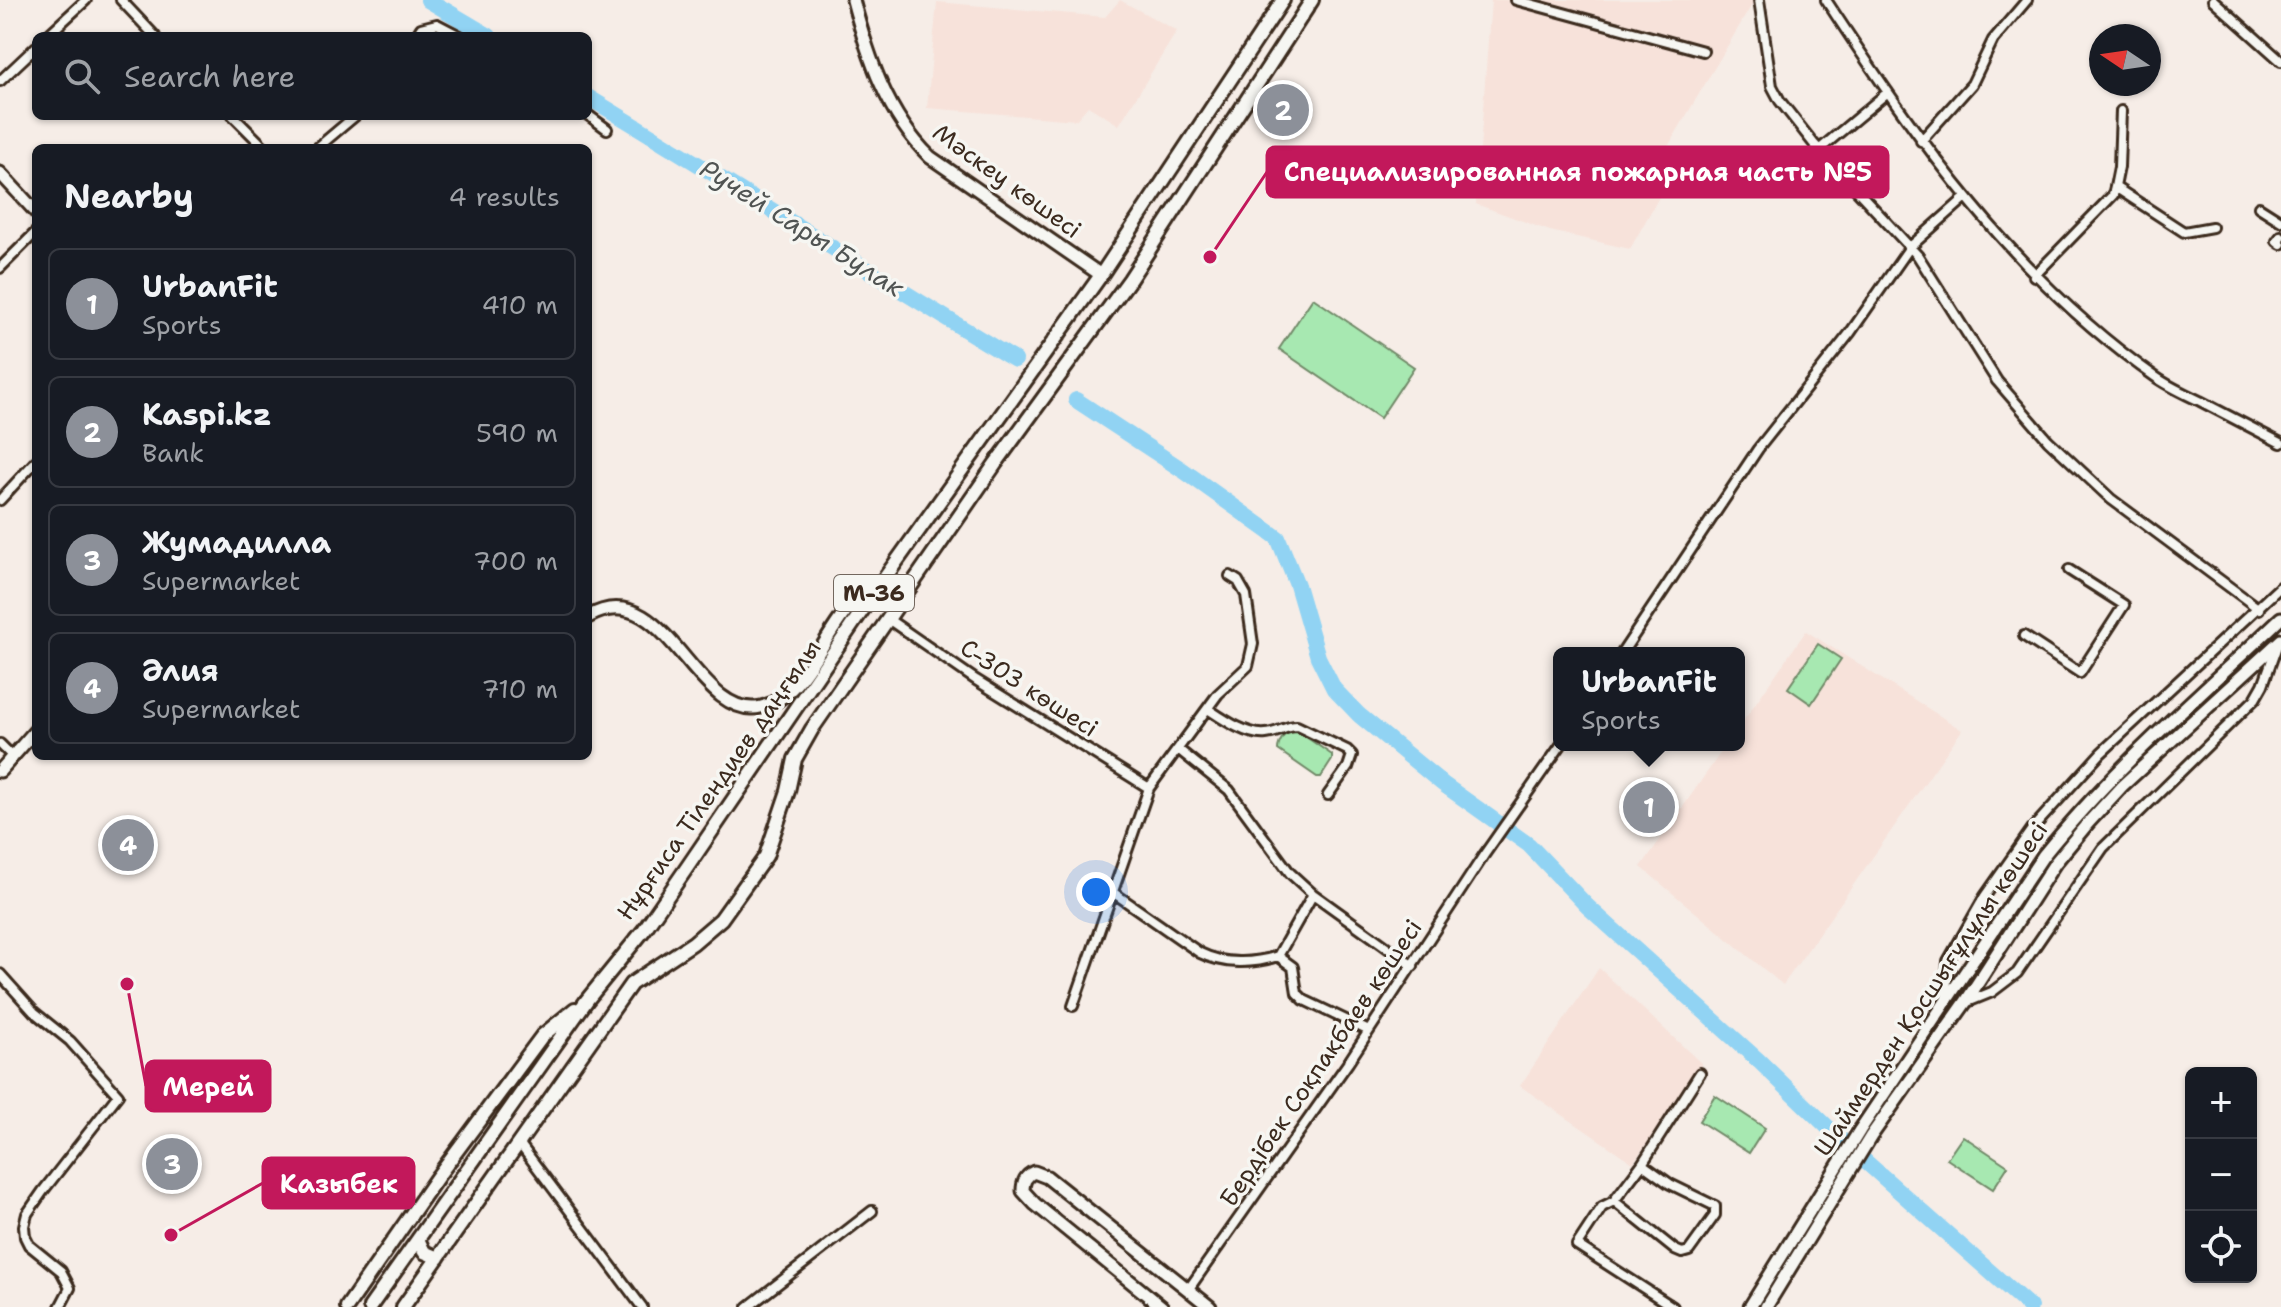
<!DOCTYPE html>
<html lang="en">
<head>
<meta charset="utf-8">
<style>
	:root { --surface:#171b24; --page:#242831; --text:#f1f3f6; --muted:#9ea1a6; --line:#363941; --accent:#8c9099 }
	body { margin:0; font-family:"Shantell Sans",sans-serif; background:var(--page); color:var(--text) }
	.controls { position:absolute; right:24px; bottom:24px; display:grid; overflow:hidden; border-radius:12px; box-shadow:0 2px 6px #0004 }
	.controls button { width:72px; height:72px; display:grid; place-items:center; padding:0; border:0; border-bottom:2px solid var(--line); background:var(--surface); color:var(--text); font:40px sans-serif }
	.compass { position:absolute; left:2089px; top:24px; width:72px; height:72px; border-radius:50%; background:var(--surface); box-shadow:0 2px 6px #0004; rotate:283deg }
	.you { position:absolute; left:1096px; top:892px; width:28px; height:28px; margin:-20px; border:6px solid #fff; border-radius:50%; background:#1a73e8; box-shadow:0 0 0 12px #1a73e833 }
	.badge { display:grid; place-items:center; width:52px; height:52px; border-radius:50%; background:var(--accent); color:#fff; font-size:26px; font-weight:700 }
	.pin { position:absolute; translate:-50% -50%; border:4px solid #fff; box-shadow:0 2px 8px #0006 }
	.popup { position:absolute; left:1553px; top:647px; width:192px; height:104px; box-sizing:border-box; display:grid; place-content:center; border-radius:12px; background:var(--surface); filter:drop-shadow(0 2px 6px #0005); font-size:26px; white-space:nowrap; color:var(--muted) }
	.popup b { font-size:30px; color:var(--text) }
	.popup::after { content:''; position:absolute; left:50%; top:100%; margin-left:-16px; border:16px solid transparent; border-top-color:var(--surface) }
	.list { margin:0; padding:0; list-style:none }
	h2 { display:flex; justify-content:space-between; align-items:center; height:104px; margin:0; padding:0 32px; font-size:34px }
	h2 small { font-size:26px; font-weight:400; color:var(--muted) }
	.list li { display:grid; grid-template-columns:52px 1fr auto; gap:24px; align-items:center; box-sizing:border-box; height:112px; margin:0 16px 16px; padding:0 16px; border:2px solid var(--line); border-radius:12px }
	.list b { display:block; font-size:30px; white-space:nowrap }
	.list p { margin:0; font-size:26px; white-space:nowrap; color:var(--muted) }
	.list em { font-size:26px; font-style:normal; color:var(--muted) }
	.icon { flex:none; width:44px; height:44px; fill:none; stroke:currentColor; stroke-width:2; stroke-linecap:round; stroke-linejoin:round }
	.map { position:relative; flex:none; width:2281px; height:1307px; overflow:hidden }
	.search { position:absolute; background:var(--surface); box-shadow:0 2px 6px #0004; left:32px; top:32px; width:560px; height:88px; display:flex; align-items:center; gap:20px; box-sizing:border-box; padding:0 28px; border-radius:12px; color:var(--muted); font-size:30px }
	.panel { position:absolute; background:var(--surface); box-shadow:0 2px 6px #0004; left:32px; top:144px; width:560px; height:616px; border-radius:12px }
	.map>svg:first-child { display:block }
	.built { fill:#f7e2da }
	.green { fill:#a7e8b1; stroke:#718968; stroke-width:2 }
	.lines { fill:none; stroke-linecap:round; stroke-linejoin:round }
	.river { stroke:#91d3f3; stroke-width:16 }
	.street-casing { stroke:#3b2a1e; stroke-width:14 }
	.secondary-casing { stroke:#3b2a1e; stroke-width:17 }
	.primary-casing { stroke:#3b2a1e; stroke-width:18 }
	.street { stroke:#f6f6f2; stroke-width:8 }
	.secondary { stroke:#f6f6f2; stroke-width:11 }
	.primary { stroke:#f6f6f2; stroke-width:12 }
	.labels { text-anchor:middle; stroke-width:7; stroke-linejoin:round; paint-order:stroke }
	.shield { fill:#f6f6f2; stroke:#73675e; stroke-width:2 }
	.shield-label { font-size:22px; font-weight:bold; fill:#3b2a1e }
	.street-label { font-size:24px; fill:#3b2a1e; stroke:#f6f6f2 }
	.water-label { font-size:26px; font-style:italic; fill:#505453; stroke:#f6f6f2 }
	.leader { fill:none; stroke:#c2185b; stroke-width:3 }
	.callout-dot { fill:#c2185b; stroke:#f6f6f2; stroke-width:3 }
	.callout { fill:#c2185b; stroke:#c2185b; stroke-width:3 }
	.callout-label { font-size:26px; text-anchor:middle; font-weight:bold; fill:#fff }
</style>
</head>
<body>
<div class="map">
<svg width="2281" height="1307" viewBox="0 0 2281 1307">
	<rect width="100%" height="100%" fill="#f6ede7"/>
	<filter id="ink" filterUnits="userSpaceOnUse"><feTurbulence type="fractalNoise" baseFrequency=".0125" numOctaves="2"/><feDisplacementMap in="SourceGraphic" scale="16" xChannelSelector="R" yChannelSelector="G"/><feConvolveMatrix kernelMatrix="1 2 1 2 8 2 1 2 1" color-interpolation-filters="sRGB"/></filter>
	<g filter="url(#ink)">
		<path class="built" d="M1120,0L1177,31L1119,125L1088,106L1076,120L927,108L937,2L1105,17Z
			M1491,0H1752L1753,3L1667,148L1682,156L1630,249L1550,231L1476,204Z
			M1806,631L1962,730L1783,985L1641,867L1726,745H1739V727Z
			M1599,968L1702,1064L1633,1163L1520,1086Z"/>
		<path class="green" d="M1313,298L1414,367L1380,418L1279,349Z
			M1818,644L1841,659L1811,704L1788,688Z
			M1293,728L1332,755V760L1321,777H1317L1278,750C1278,742 1286,731 1293,728Z
			M1715,1095L1765,1128L1749,1153L1699,1121Z
			M1963,1136L2008,1166L1993,1189L1947,1159Z"/>
		<g class="lines">
			<path class="river" d="M428,0L489,36
				M588,97C731,183 872,274 1015,360
				M1076,400L1184,471L1278,538L1297,585L1318,657L1334,689L1359,715L1443,784L1529,845L1587,906L1759,1061L1839,1138L2030,1307"/>
			<g class="street-casing">
				<path id="street" d="M121,0L155,36
					M1516,0L1703,51
					M1759,0L1772,86L1780,101L1814,144L1918,256L1997,381L2048,440L2111,499L2259,609
					M1826,0C1919,142 2016,280 2157,378C2170,387 2185,394 2200,401C2227,415 2254,429 2281,443
					M2213,0L2281,61
					M47,36L86,0
					M416,36L421,28L437,24L460,36
					M0,81L36,47
					M2121,111L2119,167L2115,187L2184,232L2212,227
					M588,115L607,129
					M233,116L265,148
					M1921,141L1972,84L1993,40L2027,0
					M317,148L355,116
					M1820,149L1888,92
					M2259,207L2281,221
					M2281,236L2277,241L2281,244
					M0,268L36,232
					M2034,276L2113,195L2115,187
					M0,500L36,461
					M888,619L976,680L1149,788
					M2024,636L2080,673L2124,605L2069,570
					M1622,653L1758,449L1850,333L1910,247L1965,198
					M1208,709C1223,719 1247,736 1266,734C1278,733 1285,726 1297,726L1347,750L1352,755L1348,767L1328,795
					M0,744L13,757
					M1178,749L1229,790L1290,873L1313,894L1413,966
					M1114,893L1200,953C1224,965 1253,964 1278,956L1313,894
					M1278,956L1293,967L1297,993L1304,1000L1369,1031
					M0,974L34,1012L70,1041L118,1095L43,1191L27,1214L24,1226L25,1237L29,1245L61,1271L70,1288L60,1307
					M1946,999L1948,961L1985,896L2032,829L2101,753L2281,586
					M1965,1003L1992,992L2017,973L2103,848L2255,699L2263,685L2277,646
					M1073,1006L1149,788L1218,694L1248,666L1253,644L1246,595L1238,581L1230,576
					M519,1143L642,1307
					M1614,1201L1675,1250L1682,1253L1689,1251L1715,1215V1206L1670,1184L1642,1164
					M1188,1290L1348,1063L1484,855L1561,745
					M748,1307L872,1211
					M1673,1307L1577,1245L1602,1207L1614,1201L1642,1164L1700,1073"/>
			</g>
			<g class="secondary-casing">
				<path id="secondary" d="M853,0C868,57 887,115 930,157L1101,275
					M0,173L36,212
					M588,617C665,572 696,722 761,707C803,698 824,633 852,604C858,599 867,596 874,593
					M0,771L36,730
					M1162,1307L1035,1204L1023,1191C1023,1182 1025,1176 1034,1172L1047,1177L1210,1307
					M1750,1307L1860,1130L2043,856C2113,768 2200,695 2281,618
					M1766,1307L1871,1136L1965,1003L2055,863L2088,823L2122,786L2281,640"/>
			</g>
			<g class="primary-casing">
				<path id="primary" d="M418,1239L424,1252L438,1258
					M347,1307L438,1176L542,1036L575,1009
					M370,1307L587,1000L644,930L688,866L874,593L1101,275L1283,0
					M403,1307L631,984L693,943L721,919L766,856L788,791L795,759L812,729L996,463L1130,279L1312,0"/>
			</g>
			<use href="#street" class="street"/>
			<use href="#secondary" class="secondary"/>
			<use href="#primary" class="primary"/>
		</g>
	</g>
	<g class="labels">
		<rect class="shield" x="834" y="575" width="80" height="36" rx="6"/>
		<g class="shield-label">
			<text x="874" y="601">M-36</text>
		</g>
		<g class="street-label">
			<text transform="translate(1007 181) rotate(36)" y="8">Мәскеу көшесі</text>
			<text transform="translate(1029 688) rotate(33)" y="8">С-303 көшесі</text>
			<text transform="translate(719 780) rotate(-55)" y="8">Нұрғиса Тілендиев даңғылы</text>
			<text transform="translate(1931 989) rotate(-56)" y="8">Шаймерден Қосшығұлұлы көшесі</text>
			<text transform="translate(1321 1063) rotate(-56)" y="8">Бердібек Соқпақбаев көшесі</text>
		</g>
		<g class="water-label">
			<text transform="translate(802 228) rotate(32)" y="9">Ручей Сары Булак</text>
		</g>
	</g>
	<path class="leader" d="M1210 257L1267 172M127 984L146 1086M171 1235L263 1183"/>
	<g class="callout-dot">
		<circle cx="1210" cy="257" r="8"/>
		<circle cx="127" cy="984" r="8"/>
		<circle cx="171" cy="1235" r="8"/>
	</g>
	<g class="callout">
		<rect x="1267" y="147" width="621" height="50" rx="8"/>
		<rect x="146" y="1061" width="124" height="50" rx="8"/>
		<rect x="263" y="1158" width="151" height="50" rx="8"/>
	</g>
	<g class="callout-label">
		<text x="1578" y="181">Специализированная пожарная часть №5</text>
		<text x="208" y="1096">Мерей</text>
		<text x="339" y="1193">Казыбек</text>
	</g>
</svg>
<div class="controls">
<button>+</button>
<button>−</button>
<button><svg class="icon" aria-label="locate" viewBox="0 0 24 24"><circle cx="12" cy="12" r="6"/><path d="M12 2v4M12 18v4M2 12h4M18 12h4"/></svg></button>
</div>
<svg class="compass" viewBox="-18 -18 36 36"><path d="M0-13l5 13h-10z" fill="#e53935"/><path d="M0 13l5-13h-10z" fill="#9ea1a6"/></svg>
<div class="you"></div>
<div class="pin badge" style="left:1649px;top:807px">1</div>
<div class="popup"><b>UrbanFit</b>Sports</div>
<div class="pin badge" style="left:1283px;top:110px">2</div>
<div class="pin badge" style="left:172px;top:1164px">3</div>
<div class="pin badge" style="left:128px;top:845px">4</div>
<div class="search"><svg class="icon" aria-label="search" viewBox="0 0 24 24"><circle cx="10" cy="10" r="6"/><path d="M15 15l6 6"/></svg>Search here</div>
<section class="panel">
<h2>Nearby<small>4 results</small></h2>
<ul class="list">
<li><span class="badge">1</span><div><b>UrbanFit</b><p>Sports</p></div><em>410 m</em></li>
<li><span class="badge">2</span><div><b>Kaspi.kz</b><p>Bank</p></div><em>590 m</em></li>
<li><span class="badge">3</span><div><b>Жумадилла</b><p>Supermarket</p></div><em>700 m</em></li>
<li><span class="badge">4</span><div><b>Әлия</b><p>Supermarket</p></div><em>710 m</em></li>
</ul>
</section>
</div>
</body>
</html>
